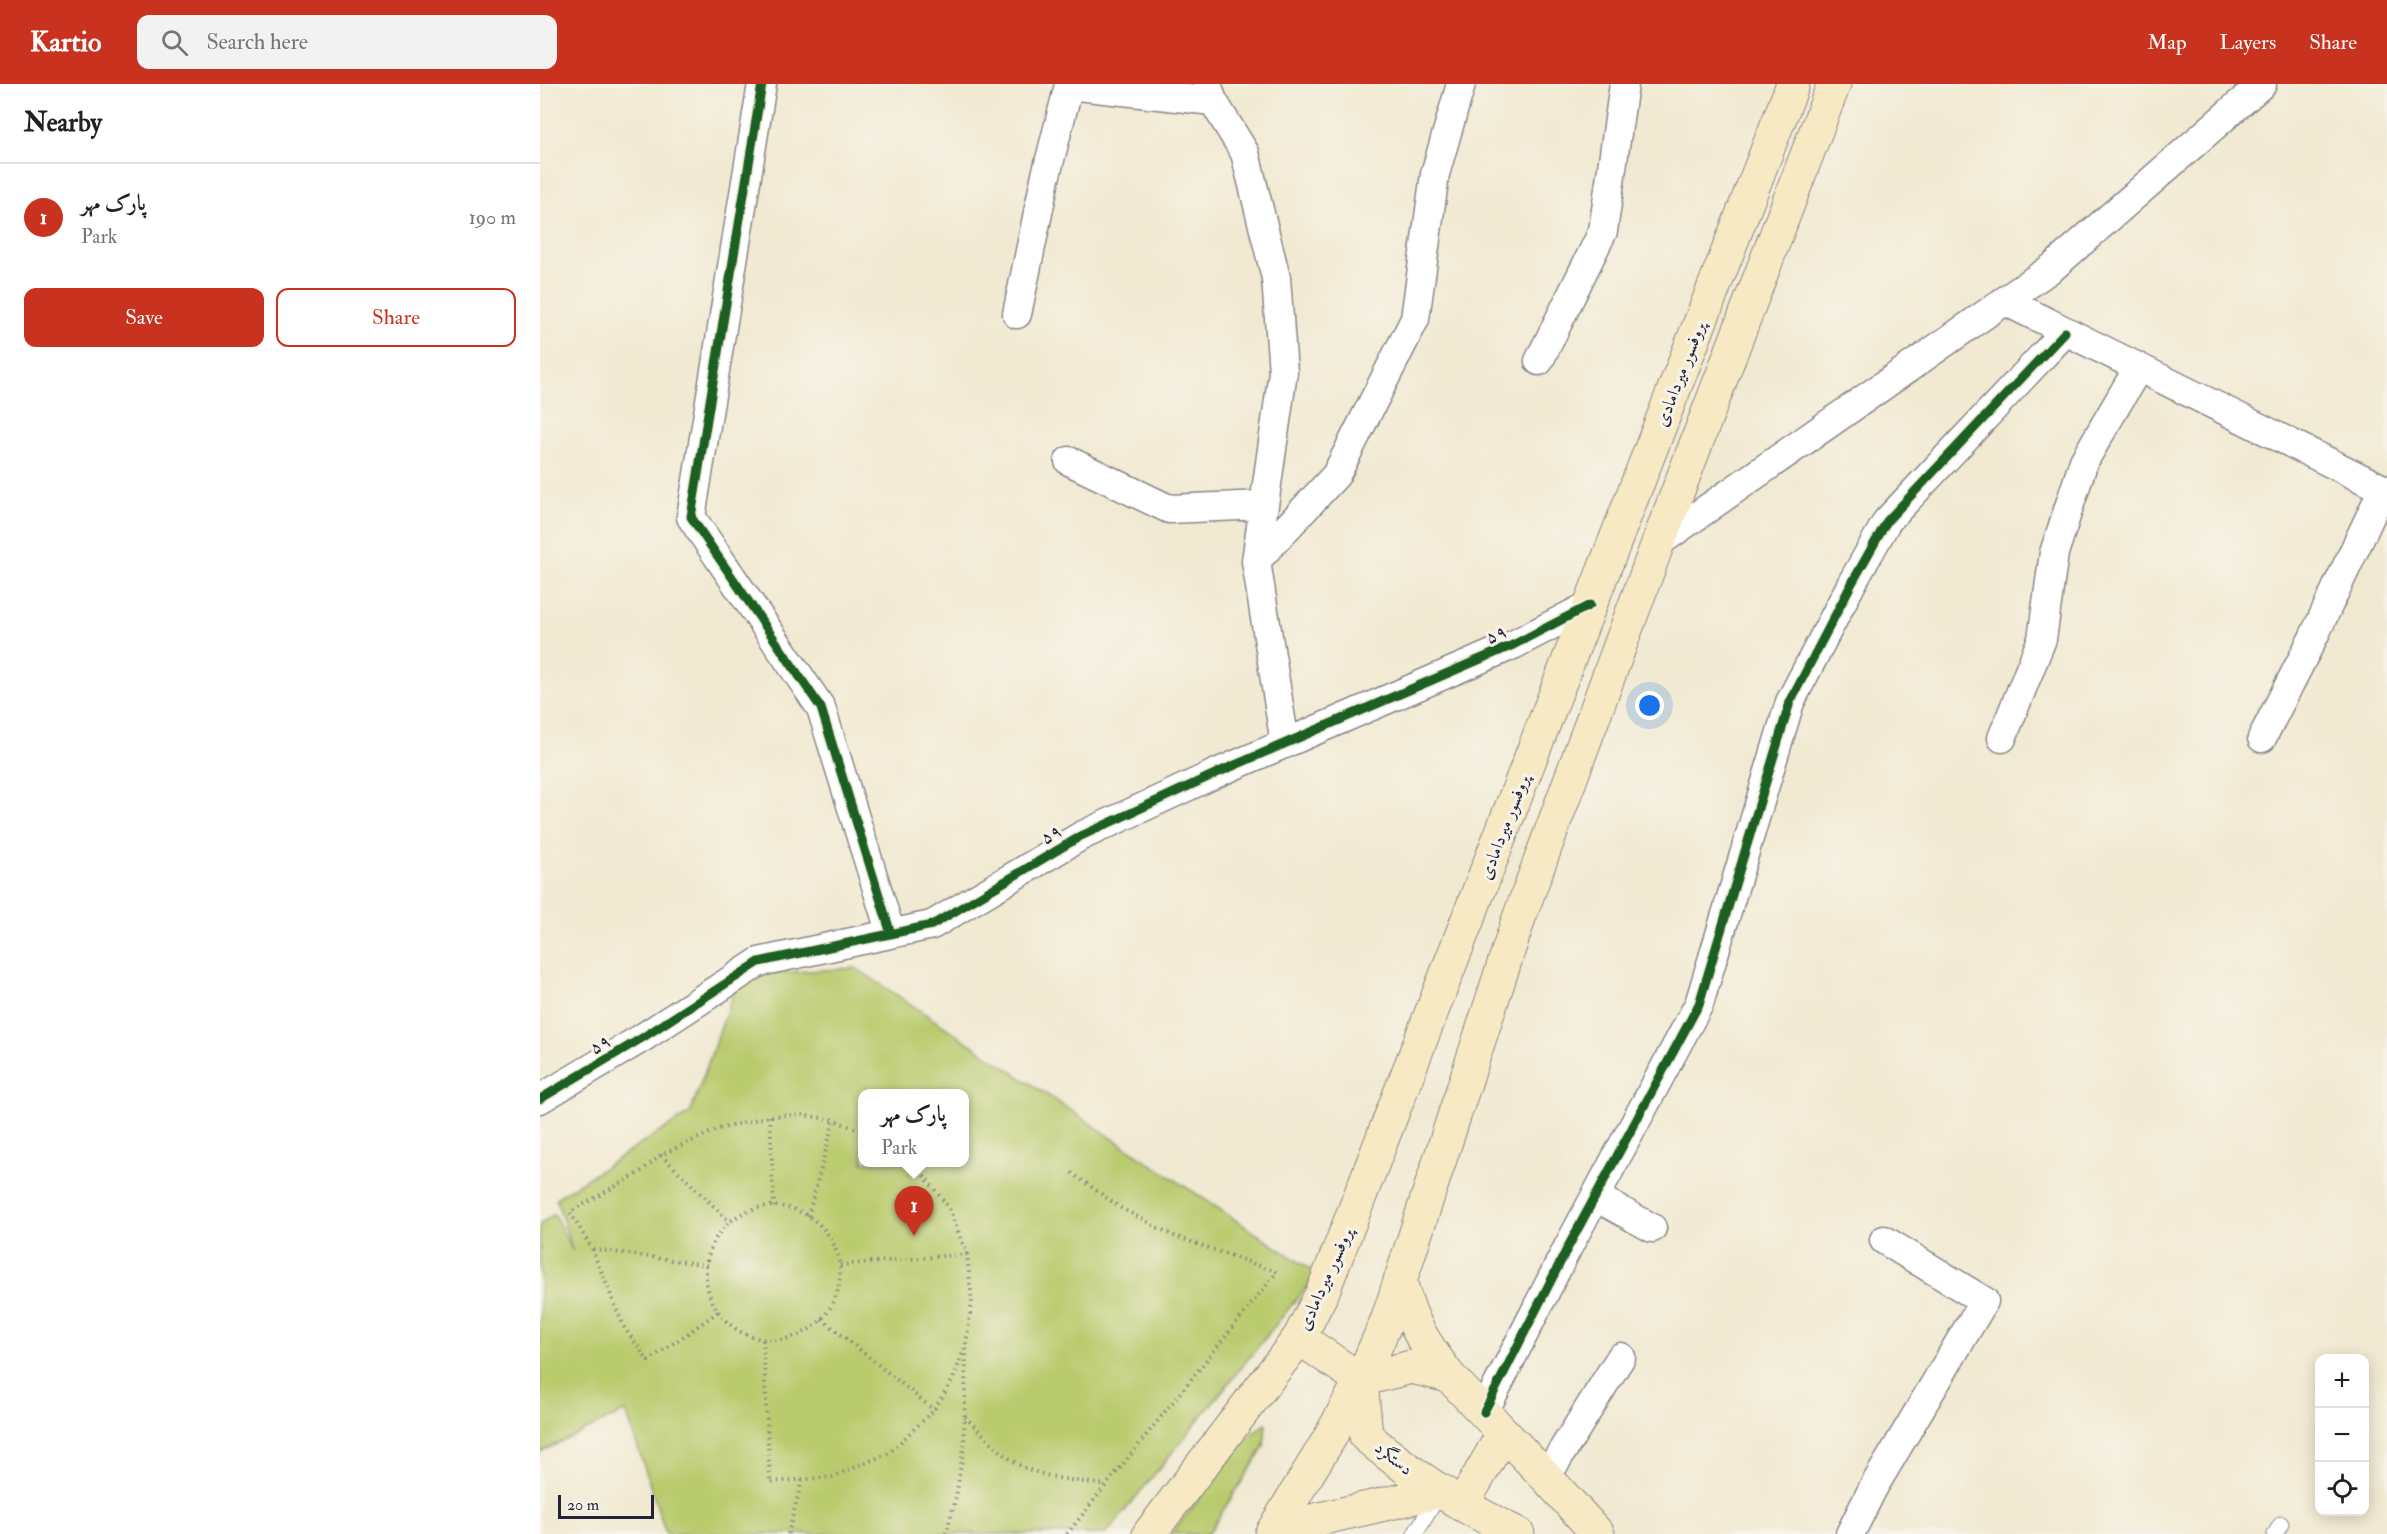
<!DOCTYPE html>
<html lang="en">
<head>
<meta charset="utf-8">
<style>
	:root { --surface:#fff; --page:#f2f2f2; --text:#202124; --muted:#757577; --line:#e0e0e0; --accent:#c8321e }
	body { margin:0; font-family:"IM FELL Double Pica",Amiri,serif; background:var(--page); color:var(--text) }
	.controls { position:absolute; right:18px; bottom:18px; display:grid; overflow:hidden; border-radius:12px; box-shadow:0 3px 15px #0003 }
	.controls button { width:54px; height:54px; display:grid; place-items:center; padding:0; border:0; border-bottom:2px solid var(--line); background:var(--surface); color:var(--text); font:30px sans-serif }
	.scale { position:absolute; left:18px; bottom:15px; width:96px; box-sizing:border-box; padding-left:6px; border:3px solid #22223b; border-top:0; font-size:16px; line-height:21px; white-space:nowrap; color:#22223b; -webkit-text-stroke:4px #f7f3e8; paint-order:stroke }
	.you { position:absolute; left:1110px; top:622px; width:21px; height:21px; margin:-15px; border:4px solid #fff; border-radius:50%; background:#1a73e8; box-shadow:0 0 0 9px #1a73e833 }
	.badge { display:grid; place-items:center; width:39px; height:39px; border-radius:50%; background:var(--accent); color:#fff; font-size:20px; font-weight:700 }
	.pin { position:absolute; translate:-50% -50px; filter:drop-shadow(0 2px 3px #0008) }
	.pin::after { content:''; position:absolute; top:32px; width:21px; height:18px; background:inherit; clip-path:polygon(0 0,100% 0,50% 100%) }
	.popup { position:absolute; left:318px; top:1005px; width:111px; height:78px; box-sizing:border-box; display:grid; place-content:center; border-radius:12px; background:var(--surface); filter:drop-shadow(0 2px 4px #0005); font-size:20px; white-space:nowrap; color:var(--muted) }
	.popup b { font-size:22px; color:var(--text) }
	.popup::after { content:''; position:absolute; left:50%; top:100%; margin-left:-12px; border:12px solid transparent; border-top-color:var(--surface) }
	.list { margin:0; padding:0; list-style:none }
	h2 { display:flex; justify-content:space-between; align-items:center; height:78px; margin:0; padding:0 24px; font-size:26px }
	h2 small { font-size:20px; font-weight:400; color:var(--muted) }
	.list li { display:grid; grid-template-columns:39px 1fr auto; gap:18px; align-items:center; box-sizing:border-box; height:108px; padding:0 24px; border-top:2px solid var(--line) }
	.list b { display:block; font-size:22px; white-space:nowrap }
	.list p { margin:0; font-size:20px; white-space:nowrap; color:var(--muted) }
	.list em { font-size:20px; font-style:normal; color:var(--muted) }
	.actions { display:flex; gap:12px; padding:18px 24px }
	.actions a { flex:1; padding:14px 0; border:2px solid var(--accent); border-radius:12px; text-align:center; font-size:21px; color:var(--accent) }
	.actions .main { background:var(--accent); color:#fff }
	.icon { flex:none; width:33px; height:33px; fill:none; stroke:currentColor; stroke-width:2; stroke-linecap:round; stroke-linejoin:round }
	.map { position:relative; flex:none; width:1847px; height:1450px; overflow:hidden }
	header { display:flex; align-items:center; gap:36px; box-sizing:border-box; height:84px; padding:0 30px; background:var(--accent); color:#fff }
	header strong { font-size:28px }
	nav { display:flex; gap:33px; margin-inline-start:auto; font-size:21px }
	.search { width:420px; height:54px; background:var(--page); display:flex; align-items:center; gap:15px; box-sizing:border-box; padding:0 21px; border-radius:12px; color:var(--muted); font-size:22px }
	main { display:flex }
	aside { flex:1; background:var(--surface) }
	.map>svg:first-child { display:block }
	.green { fill:#bacb6e; stroke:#6e7654; stroke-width:1.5; fill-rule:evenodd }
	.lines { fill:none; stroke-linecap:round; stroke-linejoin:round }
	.lane-casing { stroke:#8a8686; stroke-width:17 }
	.street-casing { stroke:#8a8686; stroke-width:31 }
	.secondary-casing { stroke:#8a8686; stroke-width:35 }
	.path { stroke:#8a8686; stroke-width:4; stroke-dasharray:1.5 4.5; stroke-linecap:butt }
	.lane { stroke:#fff; stroke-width:15 }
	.street { stroke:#fff; stroke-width:28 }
	.secondary { stroke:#f7e9c3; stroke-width:33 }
	.cycleway-casing { stroke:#f7f3e8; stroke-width:13 }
	.cycleway { stroke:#1b5e20; stroke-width:9 }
	.labels { text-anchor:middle; stroke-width:6; stroke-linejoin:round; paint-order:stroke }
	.street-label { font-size:18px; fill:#22223b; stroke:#f7f3e8 }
</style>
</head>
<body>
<header>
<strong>Kartio</strong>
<div class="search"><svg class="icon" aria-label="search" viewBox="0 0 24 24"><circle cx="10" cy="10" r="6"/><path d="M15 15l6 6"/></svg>Search here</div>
<nav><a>Map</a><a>Layers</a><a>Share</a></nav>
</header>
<main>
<aside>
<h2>Nearby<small></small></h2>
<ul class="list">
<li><span class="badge">1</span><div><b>پارک مهر</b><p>Park</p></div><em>190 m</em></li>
</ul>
<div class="actions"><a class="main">Save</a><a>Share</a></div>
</aside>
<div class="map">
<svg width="1847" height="1450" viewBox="0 0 1847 1450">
	<rect width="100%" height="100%" fill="#f7f3e8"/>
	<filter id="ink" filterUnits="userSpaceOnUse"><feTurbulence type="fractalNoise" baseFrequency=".0167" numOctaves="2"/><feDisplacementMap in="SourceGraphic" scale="12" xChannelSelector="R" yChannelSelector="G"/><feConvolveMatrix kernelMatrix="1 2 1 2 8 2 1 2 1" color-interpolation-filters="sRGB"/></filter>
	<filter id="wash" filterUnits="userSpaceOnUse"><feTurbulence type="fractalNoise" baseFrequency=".008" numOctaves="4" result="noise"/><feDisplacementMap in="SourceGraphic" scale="24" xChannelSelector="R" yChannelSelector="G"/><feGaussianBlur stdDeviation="1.35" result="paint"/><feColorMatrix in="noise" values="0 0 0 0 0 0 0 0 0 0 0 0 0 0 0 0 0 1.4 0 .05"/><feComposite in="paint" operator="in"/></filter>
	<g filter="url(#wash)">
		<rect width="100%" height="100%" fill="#f1e9d2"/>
		<path class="green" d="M316,884L777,1190L566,1450H126L86,1327L0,1368V1140L14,1130L33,1168L16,1114L150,1029L200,891ZM323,1010H425V1078H323Z
			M726,1339L724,1363L668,1450H631L708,1353Z"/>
	</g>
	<g filter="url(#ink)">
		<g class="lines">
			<g class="lane-casing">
				<path id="lane" d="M875,1450L900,1409
					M1735,1450L1741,1440"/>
			</g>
			<g class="street-casing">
				<path id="street" d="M222,0L151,433L281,624L351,850
					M667,0L673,17L705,69L736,194L743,288L716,477L745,660
					M1465,217L1843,405L1774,552L1722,654
					M477,230L505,95L529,1L673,17
					M999,277L1063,147L1084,0
					M529,377L629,425L724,421
					M1118,459L1513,183L1722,0
					M716,477L796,391L875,235L895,90L921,0
					M1462,654L1502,555L1514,469L1544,377L1598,284
					M0,1015L102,954L219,878L392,841L541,752L679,688L973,561L1050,521
					M1056,1113L1112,1144
					M944,1328L1028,1163L1159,920L1250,618L1312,499L1347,437L1525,248
					M1006,1393L1081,1273
					M1310,1450L1333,1404L1444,1217L1344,1156"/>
			</g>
			<g class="secondary-casing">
				<path id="secondary" d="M860,1196C871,1239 882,1256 909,1292
					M759,1254L821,1296
					M821,1296L871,1283L909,1292L1006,1393L1058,1450
					M821,1296L826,1352C871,1391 924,1424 978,1450
					M922,1421L963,1350
					M609,1450L759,1254L783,1207L1253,0
					M731,1450L789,1355L821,1296L848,1234L979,834L1118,459L1294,0
					M742,1450L762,1439L902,1407"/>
			</g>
			<path class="path" d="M230,1032L234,1123
				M121,1071L190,1138
				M166 1189a67 67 0 1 1 134 0a67 67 0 1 1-134 0Z
				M268,1132L294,1036
				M53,1165L167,1181
				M300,1181L427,1170
				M178,1228L108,1277L84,1243L52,1165L30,1128L99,1089L121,1071L178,1045L230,1032L262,1031L294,1036L323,1048
				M282,1235L394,1326
				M223,1256L230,1398L292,1393L349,1369L394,1326L413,1295L426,1261L432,1216L427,1170L409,1124L379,1085L371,1078
				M425,1333C442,1349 464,1374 485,1384C510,1395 540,1397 566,1401
				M248,1450L262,1396
				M406,1450L416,1413L424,1362L426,1264
				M527,1450L737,1188L632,1151L581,1124L529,1087"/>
			<use href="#lane" class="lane"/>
			<use href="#street" class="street"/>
			<use href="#secondary" class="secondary"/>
			<g class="cycleway-casing">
				<path id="cycleway" d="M222,0L151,433L281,624L351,850
					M0,1015L102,954L219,878L392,841L541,752L679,688L973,561L1050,521
					M944,1328L1028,1163L1159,920L1250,618L1312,499L1347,437L1525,248"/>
			</g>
			<use href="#cycleway" class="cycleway"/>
		</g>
	</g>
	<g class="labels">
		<g class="street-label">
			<text transform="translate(1140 290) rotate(-69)" y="6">پروفسور میردامادی</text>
			<text transform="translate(956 550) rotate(-24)" y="6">۵۹</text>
			<text transform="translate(964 743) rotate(-69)" y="6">پروفسور میردامادی</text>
			<text transform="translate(511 750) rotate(-31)" y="6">۵۹</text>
			<text transform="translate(60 960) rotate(-31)" y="6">۵۹</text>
			<text transform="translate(785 1195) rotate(-66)" y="6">پروفسور میردامادی</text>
			<text transform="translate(854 1374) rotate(38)" y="6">دستگرد</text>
		</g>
	</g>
</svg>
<div class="controls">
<button>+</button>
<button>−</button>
<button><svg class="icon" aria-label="locate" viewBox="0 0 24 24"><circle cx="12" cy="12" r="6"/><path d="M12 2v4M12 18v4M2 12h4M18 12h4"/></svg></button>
</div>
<div class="scale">20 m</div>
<div class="you"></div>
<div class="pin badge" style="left:374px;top:1152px">1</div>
<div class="popup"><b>پارک مهر</b>Park</div>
</div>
</main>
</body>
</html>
